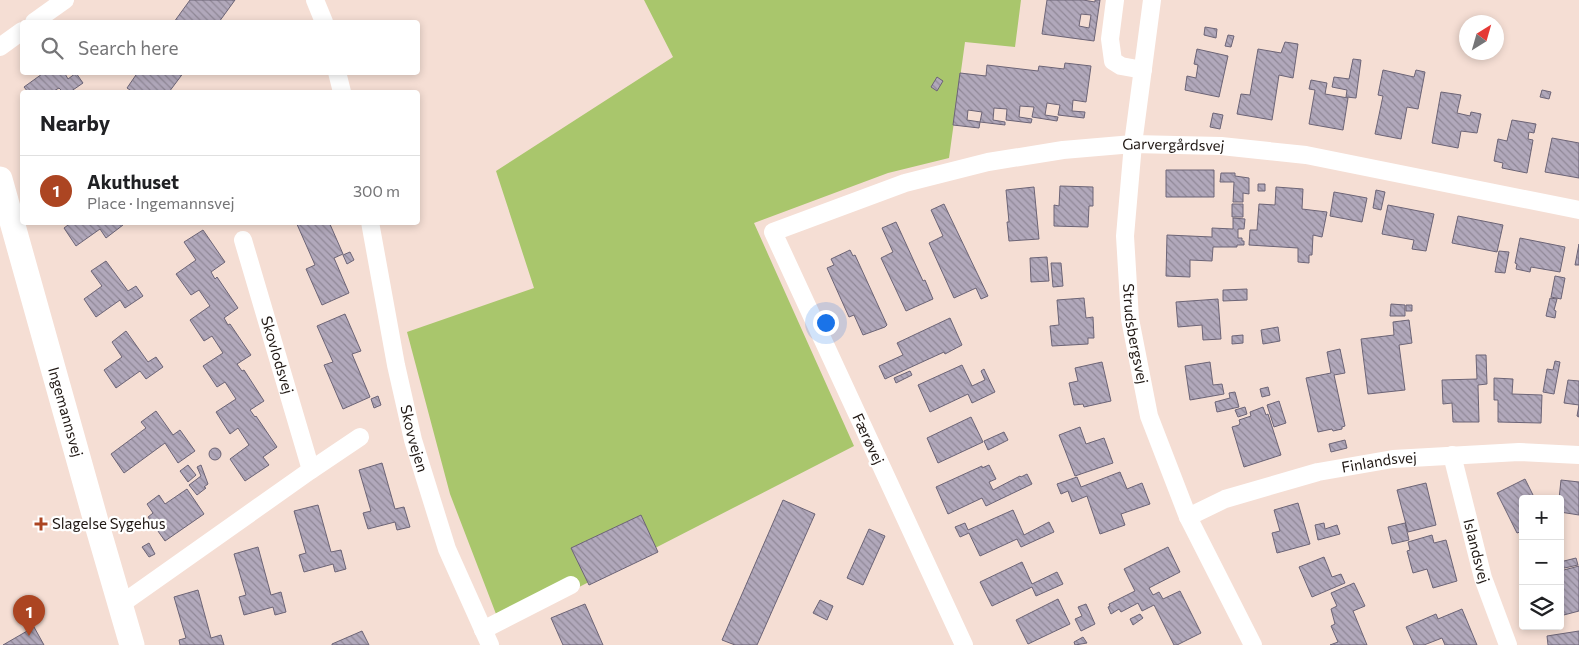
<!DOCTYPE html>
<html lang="en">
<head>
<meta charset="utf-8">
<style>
	:root { --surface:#fff; --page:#f2f2f2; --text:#202124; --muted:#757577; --line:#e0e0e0; --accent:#ac4522 }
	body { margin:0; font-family:Commissioner,sans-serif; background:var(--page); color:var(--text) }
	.controls { position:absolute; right:15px; bottom:15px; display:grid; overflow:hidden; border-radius:5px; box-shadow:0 2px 8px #0003 }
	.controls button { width:45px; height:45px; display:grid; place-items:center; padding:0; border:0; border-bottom:1px solid var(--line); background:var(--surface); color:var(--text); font:25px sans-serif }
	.compass { position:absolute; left:1459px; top:15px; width:45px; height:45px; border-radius:50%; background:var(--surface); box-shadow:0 2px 8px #0003; rotate:37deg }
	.you { position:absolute; left:825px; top:322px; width:18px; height:18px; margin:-12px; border:4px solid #fff; border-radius:50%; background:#1a73e8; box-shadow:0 0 0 8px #1a73e833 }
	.badge { display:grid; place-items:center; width:32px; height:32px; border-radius:50%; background:var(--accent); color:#fff; font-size:16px; font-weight:700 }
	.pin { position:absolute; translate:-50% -41px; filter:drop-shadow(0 1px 2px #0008) }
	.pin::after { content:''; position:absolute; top:26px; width:18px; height:15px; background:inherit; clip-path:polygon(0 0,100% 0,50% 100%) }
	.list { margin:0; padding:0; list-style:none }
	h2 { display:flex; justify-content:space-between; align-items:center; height:65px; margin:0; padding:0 20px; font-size:21px }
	h2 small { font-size:16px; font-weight:400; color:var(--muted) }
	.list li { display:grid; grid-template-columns:32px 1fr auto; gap:15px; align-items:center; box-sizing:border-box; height:70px; padding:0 20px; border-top:1px solid var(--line) }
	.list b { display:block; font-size:19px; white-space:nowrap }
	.list p { margin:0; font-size:16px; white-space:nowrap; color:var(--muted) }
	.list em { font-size:16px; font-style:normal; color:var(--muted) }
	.icon { flex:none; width:28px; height:28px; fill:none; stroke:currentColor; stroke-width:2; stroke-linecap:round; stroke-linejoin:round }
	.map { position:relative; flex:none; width:1579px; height:645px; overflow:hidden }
	.search { position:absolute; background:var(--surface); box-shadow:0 2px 8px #0003; left:20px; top:20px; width:400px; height:55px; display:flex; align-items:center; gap:12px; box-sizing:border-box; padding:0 18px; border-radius:5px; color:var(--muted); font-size:19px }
	.panel { position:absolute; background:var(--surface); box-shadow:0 2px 8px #0003; left:20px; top:90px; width:400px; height:135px; border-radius:5px }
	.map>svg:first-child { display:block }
	.park { fill:#a9c66c }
	.building { fill:url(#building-back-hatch); stroke:#6c6476; fill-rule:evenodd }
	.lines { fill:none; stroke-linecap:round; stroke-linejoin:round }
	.street { stroke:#fff; stroke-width:18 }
	.secondary { stroke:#fff; stroke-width:25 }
	.poi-dot { fill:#ac4522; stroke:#fff; stroke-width:2 }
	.labels { text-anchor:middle; stroke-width:4.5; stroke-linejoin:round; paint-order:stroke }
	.street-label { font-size:15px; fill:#201814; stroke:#fff }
	.poi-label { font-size:15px; fill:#201814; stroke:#fff; text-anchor:start }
</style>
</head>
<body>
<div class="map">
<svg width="1579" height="645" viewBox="0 0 1579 645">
	<defs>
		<pattern id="building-back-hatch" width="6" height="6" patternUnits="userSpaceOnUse" patternTransform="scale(1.25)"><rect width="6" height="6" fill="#b1a8bb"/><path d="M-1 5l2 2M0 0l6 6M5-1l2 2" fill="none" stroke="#908897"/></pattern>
	</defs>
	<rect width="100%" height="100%" fill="#f5ded4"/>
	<path class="park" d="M644,0H1021L1015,47L965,42L949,158L888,173L754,223L854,446L501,627L450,494L407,332L534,288L496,171L673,57Z"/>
	<path class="building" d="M190,0H235L219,22H174Z
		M1047,0H1083L1095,2V0H1100L1094,41L1042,34ZM1081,14L1091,15L1089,28L1079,26Z
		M1205,27L1217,29L1216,38L1204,35Z
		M1228,35L1234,36L1231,47L1225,46Z
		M1285,42L1298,44L1293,78L1279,75L1272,120L1237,114L1241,94L1250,95L1258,49L1281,53Z
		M1197,49L1228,56L1219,97L1185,90L1187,76L1196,78L1198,65L1194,64Z
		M1353,59L1361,60L1356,98L1346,97L1347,90L1332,87L1334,77L1349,79Z
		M1065,63L1091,66L1086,102L1073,100L1072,111L1085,112L1084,118L1058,115L1060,105L1047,103L1045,115L1058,117L1057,121L1032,117L1034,107L1020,106L1019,117L1032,119L1031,123L1006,120L1007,109L994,108L993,120L1005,122V125L980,122L982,112L968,110L967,120L980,122L979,128L953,125L960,73L986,76L987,65L1038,71L1039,66L1064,69Z
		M1383,70L1414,77L1416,70L1425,72L1418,109L1407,107L1401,139L1375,134L1383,96L1378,95Z
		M41,72H64L68,79L76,73L83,83L70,92H63L59,88L52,92H28L24,87L42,74Z
		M138,72H184L169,92H133L127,88Z
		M937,77L943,81L937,91L931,87Z
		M1311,80L1327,83L1325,94L1348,98L1343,130L1309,124L1315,90L1309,89Z
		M1542,90L1551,92L1549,99L1540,97Z
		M1441,92L1461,95L1457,113L1470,116L1471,112L1481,114L1477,133L1461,131L1458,148L1432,143Z
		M1213,113L1223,115L1220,129L1210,127Z
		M1512,120L1536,124L1534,133L1529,132L1528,139L1533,140L1527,173L1502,168L1503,163L1494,161L1498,139L1507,141Z
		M1552,138L1579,143V178L1545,172Z
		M1166,170H1214V197H1166Z
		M1221,173H1235V176L1249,178V194L1243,193V202H1233L1234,182H1220Z
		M1258,184H1265V191H1258Z
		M1060,186L1093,187V206H1089L1088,227L1054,226V205L1059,206Z
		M1034,187L1039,239L1009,241L1007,222H1009L1006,190Z
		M1276,187L1303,189L1302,209L1327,212L1322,237L1313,235L1312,255H1309V263L1298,262V248L1249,245L1250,230H1257L1259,204L1275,205Z
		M1376,190L1385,192L1381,210L1373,208Z
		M1334,192L1367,198L1362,222L1330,216Z
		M944,204L988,296L981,299L976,288L954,298L929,243L943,236L931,210Z
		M1232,204H1243V217H1232Z
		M1388,205L1434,214L1426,251L1412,249L1414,240L1382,234Z
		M1458,216L1503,225L1497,252L1452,243Z
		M1233,218L1245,219L1244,229H1238V238H1242V241H1244V245H1237V247H1213L1212,261L1190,260V277L1166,276L1167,235L1212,237V228L1233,229Z
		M72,222H121L123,225L106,238L100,229L76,246L64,228Z
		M296,222H329L343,254L334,258L349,293L322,305L306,269L315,265Z
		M896,222L923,281L925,280L933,299L906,311L881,258L893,252L882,228Z
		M203,230L225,262L211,272L215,279L217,277L238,308L224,318L228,325L230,324L251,355L237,364L242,371L244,370L264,401L250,410L255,417L256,416L277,447L263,457L269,465L245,481L230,459L249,445L238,428L230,434L216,412L236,399L225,382L217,387L203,366L223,353L212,336L204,341L190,320L210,306L199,290L191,295L176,274L196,260L184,242Z
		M1520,238L1565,247L1560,272L1531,267L1530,272L1516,269L1517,264L1515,263Z
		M1579,244V265H1575Z
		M850,250L853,256L855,255L887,325L885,327L863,335L854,315L849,317L827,268L834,265L831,259Z
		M1499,251L1509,252L1505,273L1495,272Z
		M350,252L354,260L347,264L343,255Z
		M1047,257L1049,281L1031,282L1030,258Z
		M106,261L128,291L136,286L143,296L125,308L120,300L96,317L84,299L102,286L91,271Z
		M1051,263H1061L1063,286L1053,287Z
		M1555,276L1565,278L1561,299L1551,297Z
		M1247,289V300L1223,301V290Z
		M1084,298L1086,318L1093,317L1094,338H1088V344L1052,346L1050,326L1059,325L1057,300Z
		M1550,298L1557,299L1554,310L1556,311L1555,318L1546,316Z
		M1218,299L1221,339L1203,340L1202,325L1178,327L1176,302Z
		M1391,304L1405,305V316H1390Z
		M1406,305H1412V311H1406Z
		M345,314L361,351L352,354L370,397L343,409L324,365L333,362L317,326Z
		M950,318L962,345L945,354L944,352L885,379L879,366L903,355L897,343Z
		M1409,320L1412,343L1399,345L1405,390L1368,394L1361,339L1394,335L1393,322Z
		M1278,327L1280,341L1263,344L1261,330Z
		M126,331L148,362L156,357L163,367L146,379L140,371L116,388L104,370L122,357L112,342Z
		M1243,335V343L1232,344V336Z
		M1340,349L1345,373L1334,375L1345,426L1342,427V429L1333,431L1332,429L1318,432L1306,378L1331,373L1327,352Z
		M1476,355H1486L1487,384L1478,385L1479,422H1453L1452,403L1443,404L1442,380L1477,379Z
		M1555,361L1560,362L1554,394L1543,392L1547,369L1553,370Z
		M1102,362L1111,401L1084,407L1083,404L1074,405L1069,383L1078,381L1075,368Z
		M1210,362L1213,385L1222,384L1224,394L1190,400L1185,366Z
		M962,365L972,386L985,380L981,371L984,369L995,392L972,403L968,394L930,412L918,385Z
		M910,371L912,375L896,383L894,378Z
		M1494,378L1513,379L1512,394L1542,395L1541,423L1498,422V400H1494Z
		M1568,380L1579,381V417L1577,416L1579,405L1564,403Z
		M1268,387L1270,395L1262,397L1260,389Z
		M1235,392L1239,407L1217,412L1215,402L1230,398L1229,393Z
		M378,396L381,405L374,408L371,399Z
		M1279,401L1286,423L1274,427L1267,405Z
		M1245,407L1247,414L1238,417L1235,410Z
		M1263,407L1266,415L1268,414L1281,455L1244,467L1232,427L1239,425L1240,423L1239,420L1251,416L1250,412Z
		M156,411L173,435L180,430L195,451L178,463L165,443L124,473L111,454L146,428L141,422Z
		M971,417L983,442L938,463L927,438Z
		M1080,427L1086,444L1104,438L1113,463L1075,476L1059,435Z
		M1004,432L1008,440L988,450L984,441Z
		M1345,440L1347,448L1331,452L1329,444Z
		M209 454a6 6 0 1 1 12 0a6 6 0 1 1-12 0Z
		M382,463L395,509L404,507L410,527L397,530L395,522L368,529L363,513L371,511L359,470Z
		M188,465L196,475L188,482L180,471Z
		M201,465L208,484L204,487L206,488L197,495L189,485L201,476L197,467Z
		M989,465L996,479L989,482L993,490L1020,476L1021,477L1027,474L1032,484L986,506L982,498L948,514L936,487L982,466V468Z
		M1120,472L1127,489L1142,483L1150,504L1121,514L1125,525L1100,534L1087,496L1072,502L1068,491L1061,494L1057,484L1077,477L1081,487Z
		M1525,479L1535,499H1523V531L1517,533L1497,493Z
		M1561,480L1579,482V515L1560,512V499H1559Z
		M1426,483L1436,525L1408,532L1397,490Z
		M187,489L204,514L165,541L148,517L153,513L147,504L159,495L165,504Z
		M783,500L815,514L757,645H735L722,640Z
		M1298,503L1310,544L1277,553L1272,533L1280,531L1274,510Z
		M318,505L331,552L341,550L346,569L335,572L333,564L304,572L299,555L306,553L294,511Z
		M1013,510L1024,535L1049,522L1054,532L1021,547L1017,539L980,556L969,533L960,537L955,527L965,523L968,530Z
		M641,515L658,552L589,585L571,548Z
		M1324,523L1325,529L1337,525L1340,534L1318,540L1315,525Z
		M1405,523L1409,540L1392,544L1388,527Z
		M869,529L885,536L863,585L847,578Z
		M1432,535L1434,543L1446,540L1457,581L1433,588L1427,569L1413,573L1407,551L1410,550L1408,542Z
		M149,543L155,554L149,557L142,547Z
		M258,547L271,595L281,592L286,612L275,615L273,607L244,615L239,597L246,595L234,554Z
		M1168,547L1180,572L1149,588L1153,595L1159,592L1163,599L1180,591L1201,633L1177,645H1174L1154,605L1142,611L1138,603L1121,612L1119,609L1111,614L1108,607L1110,606L1109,604L1135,591L1124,569Z
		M1324,557L1332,577L1341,574L1345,583L1312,597L1299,567Z
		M1576,558L1578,565L1560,569V562Z
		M1022,562L1032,584L1057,572L1063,584L1036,596L1032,587L992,606L980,582Z
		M1579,566V611L1560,616V571Z
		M1354,583L1365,606L1353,611L1367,645H1330L1338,642L1331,626L1335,624L1331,609L1337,606L1331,593Z
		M198,590L211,638L221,635L224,645H180L179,640L186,638L174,597Z
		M1058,599L1070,624L1028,644L1016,620Z
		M820,600L833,606L827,620L813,613Z
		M585,604L603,645H563L551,618Z
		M1086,604L1095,624L1081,631L1075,619L1082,616L1078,607Z
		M1462,609L1477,645H1445L1442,638L1424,645H1414L1406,627L1436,614L1438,619Z
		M1140,614L1143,618L1133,625L1130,619Z
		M34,627L44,645H3Z
		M362,631L369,645H332V644Z
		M1579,631V645H1548L1547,636Z
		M1083,637L1087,643L1075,645L1074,642Z"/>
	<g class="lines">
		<g class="street">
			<path d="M315,0L324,22"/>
			<path d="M1115,0L1110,39L1113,61L1121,66L1143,70"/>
			<path id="s1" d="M1152,0L1133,144L1125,236L1130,319L1149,416L1188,517L1253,645"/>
			<path d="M34,22L65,0"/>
			<path d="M0,47L22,31"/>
			<path d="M337,72L342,92"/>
			<path id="s2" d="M370,222L396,365L413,440L447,549L490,645"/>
			<path id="s3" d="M243,240L311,470"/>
			<path id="s4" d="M1452,455L1483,578L1508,645"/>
			<path id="s5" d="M1188,517L1225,499L1318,472L1393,459L1519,452L1579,455"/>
			<path d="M120,605L311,470L360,437"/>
			<path d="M483,630L571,585"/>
			<path id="s6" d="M964,645L773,232L905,183L988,162L1063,150L1133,144L1221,146L1306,155L1579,210"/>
		</g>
		<path class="secondary" id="s7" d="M0,179L97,525L132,645"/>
	</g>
	<path class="poi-dot" d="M38.5 516.5h5v5h5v5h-5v5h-5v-5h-5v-5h5z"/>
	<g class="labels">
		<g class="street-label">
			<text dy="5" stroke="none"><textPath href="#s6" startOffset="868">Garvergårdsvej</textPath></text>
			<text dy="5" stroke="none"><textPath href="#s1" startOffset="336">Strudsbergsvej</textPath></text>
			<text dy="5" stroke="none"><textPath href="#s3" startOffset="120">Skovlodsvej</textPath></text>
			<text dy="5" stroke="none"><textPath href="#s7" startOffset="242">Ingemannsvej</textPath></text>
			<text dy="5" stroke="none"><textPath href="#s2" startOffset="221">Skovvejen</textPath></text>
			<text transform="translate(868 439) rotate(65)" y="5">Færøvej</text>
			<text dy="5" stroke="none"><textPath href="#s5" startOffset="200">Finlandsvej</textPath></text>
			<text dy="5" stroke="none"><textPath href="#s4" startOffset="99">Islandsvej</textPath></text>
		</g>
		<g class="poi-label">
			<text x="52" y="529">Slagelse Sygehus</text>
		</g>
	</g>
</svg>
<div class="controls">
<button>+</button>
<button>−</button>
<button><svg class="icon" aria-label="layers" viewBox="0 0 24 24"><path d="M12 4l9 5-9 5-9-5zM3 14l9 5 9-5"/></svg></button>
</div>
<svg class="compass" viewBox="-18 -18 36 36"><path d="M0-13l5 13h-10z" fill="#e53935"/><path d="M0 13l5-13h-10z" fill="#757577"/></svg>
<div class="you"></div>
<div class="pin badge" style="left:29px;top:636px">1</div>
<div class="search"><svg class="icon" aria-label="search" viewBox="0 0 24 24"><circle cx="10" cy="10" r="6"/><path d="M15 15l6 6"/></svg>Search here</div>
<section class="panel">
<h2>Nearby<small></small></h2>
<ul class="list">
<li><span class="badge">1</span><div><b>Akuthuset</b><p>Place · Ingemannsvej</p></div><em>300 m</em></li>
</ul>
</section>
</div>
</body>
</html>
